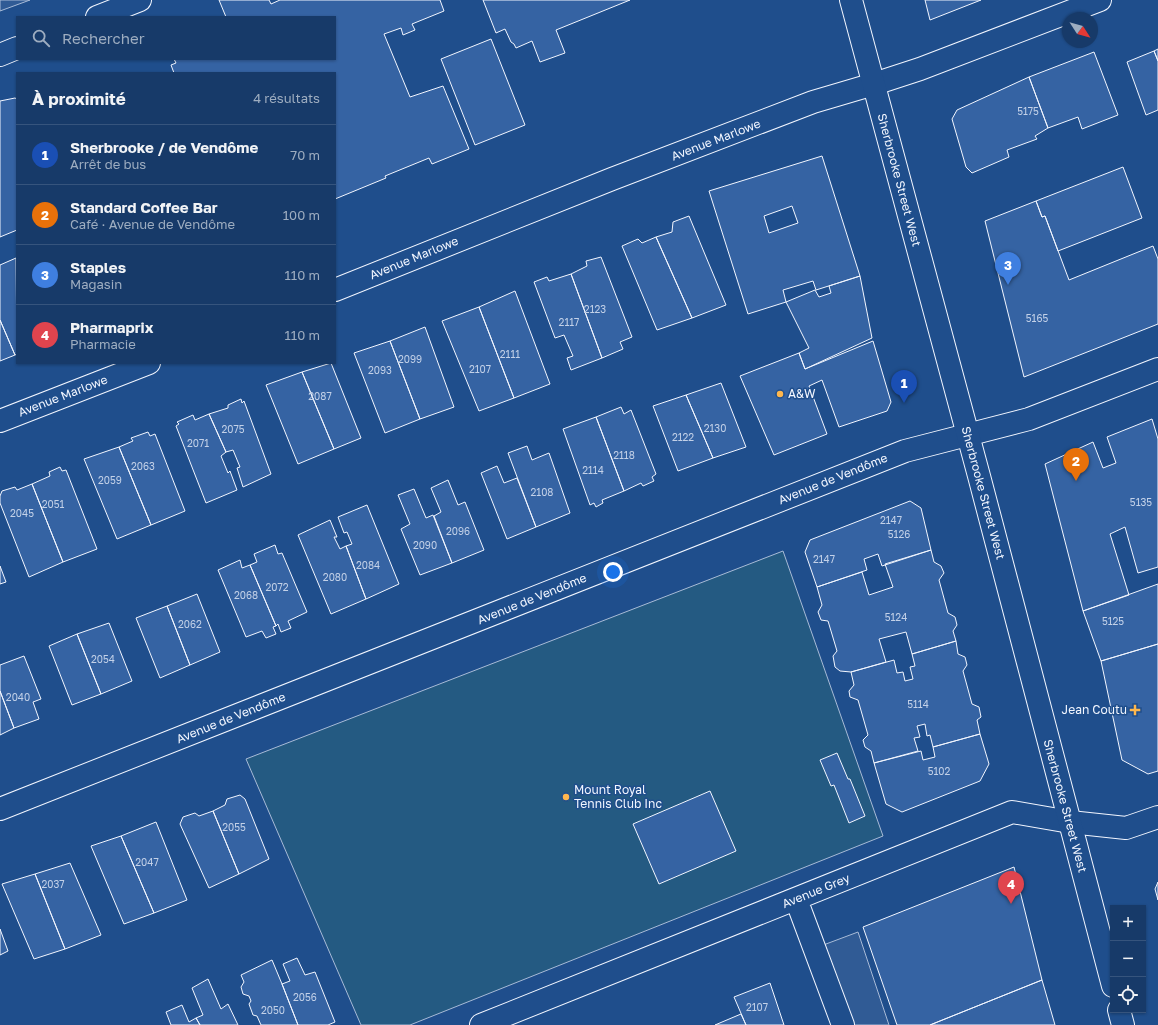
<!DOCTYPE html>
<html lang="fr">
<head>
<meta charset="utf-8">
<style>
	:root { --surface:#173a69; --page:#244571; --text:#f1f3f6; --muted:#9eadc0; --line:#36547d; --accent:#8bbbb9 }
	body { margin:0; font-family:"Golos Text",sans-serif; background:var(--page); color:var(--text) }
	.controls { position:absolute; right:12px; bottom:12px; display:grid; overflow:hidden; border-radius:0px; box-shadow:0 1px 3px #0004 }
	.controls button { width:36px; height:36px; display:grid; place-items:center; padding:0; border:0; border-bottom:1px solid var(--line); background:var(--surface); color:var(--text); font:20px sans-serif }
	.compass { position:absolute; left:1062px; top:12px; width:36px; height:36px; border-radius:50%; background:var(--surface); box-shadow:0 1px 3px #0004; rotate:126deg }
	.you { position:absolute; left:613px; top:572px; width:14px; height:14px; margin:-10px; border:3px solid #fff; border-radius:50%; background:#1a73e8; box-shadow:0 0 0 6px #1a73e833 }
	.badge { display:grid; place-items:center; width:26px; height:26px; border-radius:50%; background:var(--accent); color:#fff; font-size:13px; font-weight:700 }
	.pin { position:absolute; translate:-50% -33px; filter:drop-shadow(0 1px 2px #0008) }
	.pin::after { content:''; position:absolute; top:21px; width:14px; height:12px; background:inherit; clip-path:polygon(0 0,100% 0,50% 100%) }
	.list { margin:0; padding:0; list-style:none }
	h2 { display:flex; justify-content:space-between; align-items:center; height:52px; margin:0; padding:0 16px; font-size:17px }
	h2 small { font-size:13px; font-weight:400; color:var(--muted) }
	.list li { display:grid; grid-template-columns:26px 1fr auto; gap:12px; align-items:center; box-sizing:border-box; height:60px; padding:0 16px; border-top:1px solid var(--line) }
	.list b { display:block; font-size:15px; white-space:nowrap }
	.list p { margin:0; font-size:13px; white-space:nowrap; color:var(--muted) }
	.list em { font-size:13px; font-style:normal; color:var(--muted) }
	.icon { flex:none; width:22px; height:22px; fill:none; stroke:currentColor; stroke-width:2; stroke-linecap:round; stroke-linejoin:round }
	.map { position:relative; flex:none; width:1158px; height:1025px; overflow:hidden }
	.search { position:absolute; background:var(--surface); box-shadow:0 1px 3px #0004; left:16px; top:16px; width:320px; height:44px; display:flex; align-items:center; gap:10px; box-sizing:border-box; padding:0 14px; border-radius:0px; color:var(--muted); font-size:15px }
	.panel { position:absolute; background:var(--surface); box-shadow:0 1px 3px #0004; left:16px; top:72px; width:320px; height:292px; border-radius:0px }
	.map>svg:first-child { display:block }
	.green { fill:#245a82; stroke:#a8bbd7 }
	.parking { fill:#305b95; stroke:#a8bbd7 }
	.building { fill:#3563a3; stroke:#f2f6ff; fill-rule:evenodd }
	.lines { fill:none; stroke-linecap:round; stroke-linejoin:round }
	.minor-casing { stroke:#f2f6ff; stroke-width:24 }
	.major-casing { stroke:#f2f6ff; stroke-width:24 }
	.minor { stroke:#1f4e8c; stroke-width:22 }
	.major { stroke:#1f4e8c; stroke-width:22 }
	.poi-dot { fill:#ffb74d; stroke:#1f4e8c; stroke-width:1.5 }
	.labels { text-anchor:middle; stroke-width:3; stroke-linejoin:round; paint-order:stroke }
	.number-label { font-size:10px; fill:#c3d1e8 }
	.street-label { font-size:12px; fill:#f2f6ff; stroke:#1f4e8c }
	.poi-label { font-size:12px; fill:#f2f6ff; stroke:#1f4e8c; text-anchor:start }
</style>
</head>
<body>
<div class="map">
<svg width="1158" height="1025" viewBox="0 0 1158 1025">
	<rect width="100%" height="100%" fill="#1f4e8c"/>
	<path class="green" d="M783,551L883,836L410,1025H361L246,759Z"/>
	<path class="parking" d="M0,0H30L0,11Z
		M858,932L889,1025H849L818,947Z"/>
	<path class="building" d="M219,0H269L271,4L280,0H440L444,11L412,24L415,30L403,35L401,28L384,34L410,97L443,86L469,149L432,164L429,158L385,176L386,178L335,199V73H174L171,65L176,63L174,59H335V17H226Z
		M483,0H630L556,30L565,53L540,62L532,41L516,48L514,44L511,42L505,29L496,33Z
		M925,0H981L930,20Z
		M491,39L525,125L475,145L441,59Z
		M1158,49V61L1154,51Z
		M1154,51L1158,61V110L1146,115L1127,62Z
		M1094,52L1118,115L1082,129L1078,117L1048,128L1029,77Z
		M1029,77L1048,128L1035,136L1037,139L1007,150L1009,157L972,173L966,167L952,119L957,110Z
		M15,98L17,99V230L0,237V101Z
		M822,156L860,276L816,290L813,281L783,290L786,302L748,314L709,191ZM792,206L798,223L769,233L764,216Z
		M1123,167L1142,218L1058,251L1045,216L1042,217L1036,201Z
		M1036,201L1042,217L1045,216L1069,280L1153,246L1158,259V324L1024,377L985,221Z
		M689,216L726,305L692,318L656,237L672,232L673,222Z
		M656,237L692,318L657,330L622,246L638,239L642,243Z
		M601,257L632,337L620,342L623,349L602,358L571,274L587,266L586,261Z
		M16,258L17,354L15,355L0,320V265Z
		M571,274L602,358L571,370L567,358L573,356L564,335L555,338L534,282L547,277L549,281Z
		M860,276L872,338L805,369L799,353L809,348L786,302L815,290L819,297L831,293L829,286Z
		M515,291L550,384L514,398L479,307Z
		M479,307L514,398L479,411L442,321Z
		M0,320L15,355L0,361Z
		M425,327L454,407L420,419L390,341Z
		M390,341L420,419L385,433L354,353Z
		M873,341L891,402L887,411L839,427L822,380L809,386L827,434L774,455L740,376L799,353L805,369Z
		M331,363L361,438L334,449L302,372Z
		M302,372L334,449L298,464L266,385Z
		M721,383L746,447L713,458L686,395Z
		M686,395L713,458L678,471L653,406Z
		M241,399L242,403L244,401L271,474L243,487L237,468L240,467L233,450L226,452L209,414L228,408V405Z
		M621,407L624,414L631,410L656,474L652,477L654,481L643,486L641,483L624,491L596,417Z
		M209,414L226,452L221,456L228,473L230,471L237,490L206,503L176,426L179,424L177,422L193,415L195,420Z
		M596,417L624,491L602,500L603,503L596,507L594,503L590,505L563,429Z
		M1152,419L1158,439V567L1138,573L1125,527L1110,534L1129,595L1083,611L1045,464L1093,442L1103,468L1116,463L1107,437Z
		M148,432L150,436L155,434L185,511L151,525L119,447L133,441L131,438Z
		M527,446L532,460L549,453L570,513L536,527L508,453Z
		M119,447L151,525L117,539L84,459Z
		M497,466L504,483L517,478L536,527L507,539L481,473Z
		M60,467L62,471L66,470L97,549L63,562L32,484L50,476L49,472Z
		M448,480L458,505L465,502L484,550L452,563L434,516L441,512L431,488Z
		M32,484L63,562L29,577L0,503V496L2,491L15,487L17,490Z
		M414,489L426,518L433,515L452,563L420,575L401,529L410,524L398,495Z
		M910,501L921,508L931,550L882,566L878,554L864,559L867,570L817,587L805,552L810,540Z
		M367,505L399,584L366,599L346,546L352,544L347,532L344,533L338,517Z
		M330,520L337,537H334L340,549L346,546L366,599L331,614L298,535Z
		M275,545L278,554L282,553L307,612L288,621L291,628L281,632L278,624L276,626L250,565L257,562L254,554Z
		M931,550L934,562L941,566L944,573L939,580L948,613L955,617L957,625L953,631L956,641L912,654L906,632L879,639L886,662L851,672L840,671L835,667L833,656L837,651L828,621L821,620L818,612L822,605L817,587L862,572L869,595L893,587L885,564Z
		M240,560L242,568L250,565L276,626L273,627L276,634L266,638L262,631L246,637L218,570Z
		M0,566L6,582L0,584Z
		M1158,584V644L1101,661L1083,611Z
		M197,594L220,652L190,665L167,606Z
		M167,606L190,665L160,678L136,618Z
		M109,623L132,681L101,694L77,634Z
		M77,634L101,694L72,705L49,646Z
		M956,641L958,654L965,657L967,665L963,671L972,704L979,707L981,717L977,720L980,734L933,747L930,735L927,736L925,724L917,726L920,737L914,738L918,751L874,763L871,751L865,747L863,740L868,735L858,700L850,697L849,691L854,685L851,672L894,660L897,673L903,672L905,681L913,679L910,667L915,666L912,654Z
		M1158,644V771L1148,774L1122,760L1101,661Z
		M24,656L41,699L33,702L39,719L14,728L0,691V665Z
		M0,691L14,728L0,735Z
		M980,734L989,764L980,781L902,812L886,804L874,763L921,751L923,760L935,757L933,747Z
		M837,753L848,779H850L865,816L849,823L834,785L831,786L820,760Z
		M710,791L736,851L659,884L633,824Z
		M240,795L245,799L269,859L239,874L213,811L225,805L227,799Z
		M213,811L239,874L209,888L180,824L183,817L195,813L199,816Z
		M156,822L187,900L154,913L121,836Z
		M121,836L154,913L124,924L91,846Z
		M70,863L101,935L65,949L35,874Z
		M1014,867L1042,980L930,1025H897L863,927Z
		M35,874L65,949L34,959L2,884Z
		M1158,882V900L1155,889Z
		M0,929L8,951L0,955Z
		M297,958L305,975L315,972L335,1022L328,1025H298L282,984L290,981L283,964Z
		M272,960L282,984L298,1025H261L257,1016L253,1015L249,1004L251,1001L249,996L243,994L241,987L244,982L241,975Z
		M208,979L221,1009L228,1004L238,1025H200L196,1018L203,1015L192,988Z
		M1042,980L1055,1025H930Z
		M770,983L784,1025H746L734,997Z
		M182,1005L189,1022L196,1018L200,1025H171L166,1012Z
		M741,1014L746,1025H715Z"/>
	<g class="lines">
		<g class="minor-casing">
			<path id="minor" d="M97,17L140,0
				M0,55L17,48
				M335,290L612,179L813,102L874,84L920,69L1100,0
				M0,421L149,363
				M0,809L905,451L1029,419L1158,369
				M796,899L843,1025
				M481,1025L1012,812L1070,822L1126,828L1158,817"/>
		</g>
		<g class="major-casing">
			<path id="major" d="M851,0L979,476L1113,986
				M1119,1010L1123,1025"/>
		</g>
		<use href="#minor" class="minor"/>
		<use href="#major" class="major"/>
	</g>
	<g class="poi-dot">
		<circle cx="780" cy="394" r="4"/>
		<path d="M1133 704h4v4h4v4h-4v4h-4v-4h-4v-4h4z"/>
		<circle cx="566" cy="797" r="4"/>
	</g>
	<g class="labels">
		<g class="number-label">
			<text x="1028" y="115">5175</text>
			<text x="595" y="313">2123</text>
			<text x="1037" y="322">5165</text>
			<text x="569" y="326">2117</text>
			<text x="510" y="358">2111</text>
			<text x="410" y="363">2099</text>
			<text x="480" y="373">2107</text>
			<text x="380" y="374">2093</text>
			<text x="320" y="400">2087</text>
			<text x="715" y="432">2130</text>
			<text x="233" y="433">2075</text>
			<text x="683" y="441">2122</text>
			<text x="198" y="447">2071</text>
			<text x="624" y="459">2118</text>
			<text x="143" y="470">2063</text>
			<text x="593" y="474">2114</text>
			<text x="110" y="484">2059</text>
			<text x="542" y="496">2108</text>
			<text x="1141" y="506">5135</text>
			<text x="53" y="508">2051</text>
			<text x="22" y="517">2045</text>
			<text x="891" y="524">2147</text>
			<text x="458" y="535">2096</text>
			<text x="899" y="538">5126</text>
			<text x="425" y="549">2090</text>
			<text x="824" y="563">2147</text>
			<text x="368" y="569">2084</text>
			<text x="335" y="581">2080</text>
			<text x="277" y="591">2072</text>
			<text x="246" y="599">2068</text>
			<text x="896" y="621">5124</text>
			<text x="1113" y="625">5125</text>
			<text x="190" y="628">2062</text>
			<text x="103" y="663">2054</text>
			<text x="18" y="701">2040</text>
			<text x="918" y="708">5114</text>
			<text x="939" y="775">5102</text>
			<text x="234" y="831">2055</text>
			<text x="147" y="866">2047</text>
			<text x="53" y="888">2037</text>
			<text x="305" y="1001">2056</text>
			<text x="757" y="1011">2107</text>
			<text x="273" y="1014">2050</text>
		</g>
		<g class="street-label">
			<text transform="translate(716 140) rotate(-21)" y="4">Avenue Marlowe</text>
			<text transform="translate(899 180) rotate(75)" y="4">Sherbrooke Street West</text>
			<text transform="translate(414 258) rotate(-22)" y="4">Avenue Marlowe</text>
			<text transform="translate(63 396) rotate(-21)" y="4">Avenue Marlowe</text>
			<text transform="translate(833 479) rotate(-22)" y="4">Avenue de Vendôme</text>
			<text transform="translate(983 493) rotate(75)" y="4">Sherbrooke Street West</text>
			<text transform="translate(532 599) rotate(-22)" y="4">Avenue de Vendôme</text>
			<text transform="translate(231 718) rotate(-22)" y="4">Avenue de Vendôme</text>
			<text transform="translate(1065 806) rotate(75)" y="4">Sherbrooke Street West</text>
			<text transform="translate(816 891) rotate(-22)" y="4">Avenue Grey</text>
		</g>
		<g class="poi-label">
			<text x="788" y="398">A&amp;W</text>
			<text x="1127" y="714" text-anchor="end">Jean Coutu</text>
			<text x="574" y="794">Mount Royal<tspan x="574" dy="14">Tennis Club Inc</tspan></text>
		</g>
	</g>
</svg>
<div class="controls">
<button>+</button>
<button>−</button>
<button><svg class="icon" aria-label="locate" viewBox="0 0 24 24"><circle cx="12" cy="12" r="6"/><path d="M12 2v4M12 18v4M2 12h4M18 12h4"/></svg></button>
</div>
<svg class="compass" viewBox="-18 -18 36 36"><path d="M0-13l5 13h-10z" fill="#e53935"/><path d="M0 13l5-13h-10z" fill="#9eadc0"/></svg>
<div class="you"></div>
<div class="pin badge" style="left:904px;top:403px;background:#1a4fb4">1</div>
<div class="pin badge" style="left:1076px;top:481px;background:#e8710a">2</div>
<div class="pin badge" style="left:1008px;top:285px;background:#3f7fe0">3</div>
<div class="pin badge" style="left:1011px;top:904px;background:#e0444e">4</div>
<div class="search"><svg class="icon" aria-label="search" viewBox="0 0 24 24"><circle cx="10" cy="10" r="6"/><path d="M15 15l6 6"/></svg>Rechercher</div>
<section class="panel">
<h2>À proximité<small>4 résultats</small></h2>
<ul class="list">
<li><span class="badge" style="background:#1a4fb4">1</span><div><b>Sherbrooke / de Vendôme</b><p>Arrêt de bus</p></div><em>70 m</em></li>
<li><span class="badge" style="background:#e8710a">2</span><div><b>Standard Coffee Bar</b><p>Café · Avenue de Vendôme</p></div><em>100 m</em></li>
<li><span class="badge" style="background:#3f7fe0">3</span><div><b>Staples</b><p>Magasin</p></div><em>110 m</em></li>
<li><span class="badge" style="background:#e0444e">4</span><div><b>Pharmaprix</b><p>Pharmacie</p></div><em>110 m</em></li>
</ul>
</section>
</div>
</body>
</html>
